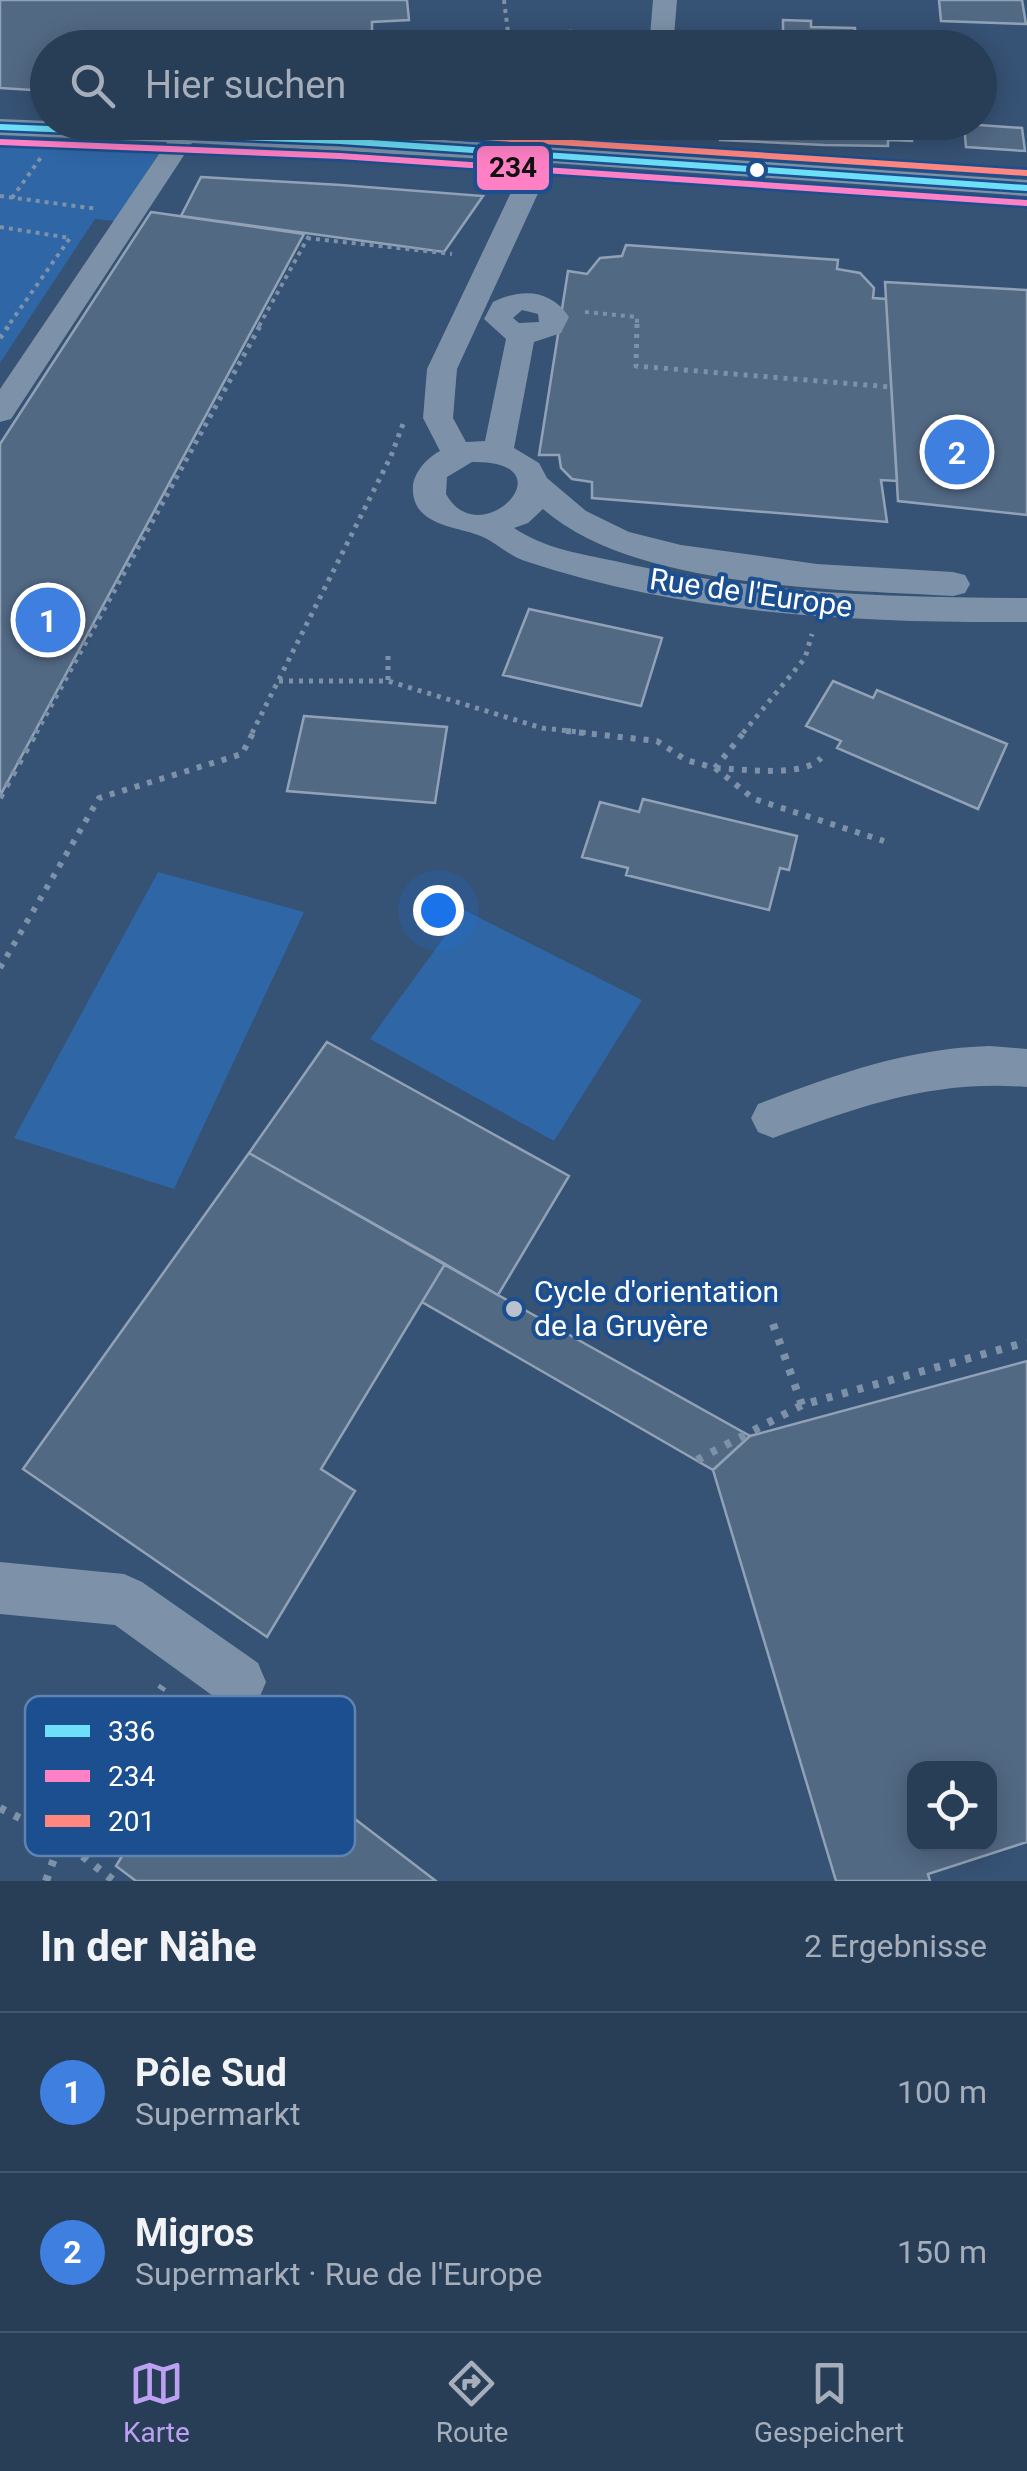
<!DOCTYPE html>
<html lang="de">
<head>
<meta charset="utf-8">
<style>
	:root { --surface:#283e57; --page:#344961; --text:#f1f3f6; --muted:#a5aeba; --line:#44576d; --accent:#bca0f2 }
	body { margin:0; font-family:Roboto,sans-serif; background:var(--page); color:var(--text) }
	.controls { position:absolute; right:30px; bottom:30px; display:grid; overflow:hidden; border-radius:20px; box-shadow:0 5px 25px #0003 }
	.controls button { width:90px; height:90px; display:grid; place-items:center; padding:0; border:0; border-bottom:2px solid var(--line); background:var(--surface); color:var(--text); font:50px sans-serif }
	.you { position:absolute; left:438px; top:910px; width:35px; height:35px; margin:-25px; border:8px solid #fff; border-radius:50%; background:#1a73e8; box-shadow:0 0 0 15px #1a73e833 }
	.badge { display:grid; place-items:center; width:65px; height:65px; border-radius:50%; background:var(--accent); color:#fff; font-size:32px; font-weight:700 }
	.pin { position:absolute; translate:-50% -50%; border:5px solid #fff; box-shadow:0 2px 10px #0006 }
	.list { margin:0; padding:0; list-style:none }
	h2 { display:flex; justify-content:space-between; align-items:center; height:130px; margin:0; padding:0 40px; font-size:42px }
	h2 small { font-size:32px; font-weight:400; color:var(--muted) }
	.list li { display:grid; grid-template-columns:65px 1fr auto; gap:30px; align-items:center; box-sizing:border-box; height:160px; padding:0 40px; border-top:2px solid var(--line) }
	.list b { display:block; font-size:38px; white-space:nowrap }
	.list p { margin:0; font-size:32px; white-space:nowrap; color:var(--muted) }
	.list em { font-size:32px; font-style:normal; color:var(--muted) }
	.icon { flex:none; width:55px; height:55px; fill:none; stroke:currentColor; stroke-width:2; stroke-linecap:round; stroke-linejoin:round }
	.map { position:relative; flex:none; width:1027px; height:1881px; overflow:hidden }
	.search { position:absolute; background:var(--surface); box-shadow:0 5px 25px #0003; left:30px; right:30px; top:30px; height:110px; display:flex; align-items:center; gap:25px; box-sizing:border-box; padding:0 35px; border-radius:55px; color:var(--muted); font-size:38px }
	.sheet { height:450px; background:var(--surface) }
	nav { display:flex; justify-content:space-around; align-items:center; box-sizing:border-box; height:140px; border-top:2px solid var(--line); background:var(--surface); font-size:28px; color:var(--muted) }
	nav a { display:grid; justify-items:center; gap:5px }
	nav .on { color:var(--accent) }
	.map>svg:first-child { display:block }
	.green { fill:#2f66a5 }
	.building { fill:#526984; stroke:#92a2b6; stroke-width:2.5; fill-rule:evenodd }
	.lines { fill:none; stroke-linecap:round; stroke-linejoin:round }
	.path-far3 { stroke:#7d92a8; stroke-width:4; stroke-dasharray:4 5; stroke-linecap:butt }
	.path-far2 { stroke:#7d92a8; stroke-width:5; stroke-dasharray:4 6; stroke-linecap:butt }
	.path-far1 { stroke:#7d92a8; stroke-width:6; stroke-dasharray:5 8; stroke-linecap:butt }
	.path { stroke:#7d92a8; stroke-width:8; stroke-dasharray:6 10; stroke-linecap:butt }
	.minor { fill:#7d92a8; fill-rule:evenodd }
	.bus-1-casing { stroke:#1b4f8f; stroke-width:11 }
	.bus-2-casing { stroke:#1b4f8f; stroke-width:11 }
	.bus-3-casing { stroke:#1b4f8f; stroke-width:11 }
	.bus-1 { stroke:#6ddff8; stroke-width:6 }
	.bus-2 { stroke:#ff80c5; stroke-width:6 }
	.bus-3 { stroke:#ff8780; stroke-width:6 }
	.bus-dot { fill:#fff; stroke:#1b4f8f; stroke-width:4 }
	.poi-dot { fill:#b9c2ce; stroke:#1b4f8f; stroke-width:4 }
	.labels { text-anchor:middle; stroke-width:8; stroke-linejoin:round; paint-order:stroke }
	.street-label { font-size:30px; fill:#fff; stroke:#1b4f8f }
	.poi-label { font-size:30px; fill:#fff; stroke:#1b4f8f; text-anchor:start }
	.key { fill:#1b4f8f; stroke:#5f84b1; stroke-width:2.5 }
	.key-label { font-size:28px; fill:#fff }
	.line-badge { stroke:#1b4f8f; stroke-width:4 }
	.pale-badge-label { font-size:28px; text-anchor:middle; font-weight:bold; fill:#111 }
</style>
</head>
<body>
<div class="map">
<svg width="1027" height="1881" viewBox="0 0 1027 1881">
	<rect width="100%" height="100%" fill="#365274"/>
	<path class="green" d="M0,144L160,151L115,221L95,219L0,363Z
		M158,872L304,912L174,1189L14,1138Z
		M464,910L642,1000L554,1141L370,1039Z"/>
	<path class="building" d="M0,0H407L409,20L372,22V48H48V91L0,88Z
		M939,0H1022L1026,24L941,21Z
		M783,20L811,21V27L855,28L856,48H800V41L783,40Z
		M570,31L630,35L628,48H567Z
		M673,33L727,36L726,48H672Z
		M721,122H910L912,141L888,140V146L824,145L720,140Z
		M964,124L1022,128L1025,151L966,147Z
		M201,177L341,185L483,196L444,252L181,216Z
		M151,212L304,234L0,796V444Z
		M626,245L838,260L837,269L860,273L874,288L873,298L886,299L897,481L881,480L887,522L592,498V482L572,479L561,468L559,455H539L568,271L587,274L600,258L622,256Z
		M885,282L1027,290V515L898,501Z
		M529,609L662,638L641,706L503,675Z
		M833,681L873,698L877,690L1007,744L978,809L837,748L841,741L806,726Z
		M304,716L447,727L435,803L287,791Z
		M643,799L797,836L789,870L780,868L769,910L626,875L628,868L582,857L600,802L639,812Z
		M327,1042L569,1176L498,1295L249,1153Z
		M249,1153L445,1264L321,1469L355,1491L267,1637L23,1469Z
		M445,1264L498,1295L750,1436L713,1470L422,1302Z
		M1027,1361V1842L928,1874L930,1881H836L713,1470L750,1436ZM914,1768H990V1844H914Z
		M189,1708L219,1715L436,1881H136L116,1866L150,1810L136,1793V1759L154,1725L171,1712Z"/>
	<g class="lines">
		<path class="path-far3" d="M504,0L510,48
			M0,196L98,209
			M12,198L42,156
			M0,227L70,238L8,326
			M307,238L452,254
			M585,312L637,317V326
			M259,326L310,234"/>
		<path class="path-far2" d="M637,324L636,366L891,387
			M0,338L10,324
			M388,656V681
			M279,681H388L542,728L588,733
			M36,733L261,324
			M252,733L391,456L403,424
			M743,733L805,658L812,634"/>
		<path class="path-far1" d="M566,731L657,741L686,760L715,768L745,731
			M715,768L754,799L884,841
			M716,768C742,769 803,778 821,758
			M0,798L37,731
			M0,968L99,798L242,754L254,731"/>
		<path class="path" d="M773,1324L802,1405
			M697,1460L802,1405L1027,1342
			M0,1808L61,1839L114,1881
			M46,1881L61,1839L163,1686"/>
		<path class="minor" d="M653,0H677L673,48H649Z
			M0,119L341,133L1027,180V196L552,163L457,369L453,418L466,442L485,441L506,339L484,319L493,302C521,288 551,289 569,317L561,333L534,342L514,448L539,463L547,478L586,511L629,532L681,545L817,564L953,572L965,575L970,584L965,593L953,596C836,589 634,589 543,509L528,523L514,528C543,548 581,554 615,561C751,593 888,598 1027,598V622C858,623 686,615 525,561C507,555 495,541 478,535C454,526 410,525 413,485C415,471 428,457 440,451L423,418L427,369L526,161L192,143L11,419L0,422V389L167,142L0,135ZM522,310L538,314L539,322L519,323L513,318ZM472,462C573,460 480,556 446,494L447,477Z
			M990,1046L1027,1049V1087C931,1080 862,1106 773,1138L758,1132L751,1118L758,1104C834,1075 908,1048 990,1046Z
			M0,1562L124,1574L142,1582L258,1663L266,1682L258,1701L239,1709L220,1701L115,1625L0,1614Z"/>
		<g class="bus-1-casing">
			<path id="bus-1" d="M0,127L341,141L1027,188"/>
		</g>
		<g class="bus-2-casing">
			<path id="bus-2" d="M0,142L340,156L1026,203"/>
		</g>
		<g class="bus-3-casing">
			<path id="bus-3" d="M256,122L1027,173"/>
		</g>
		<use href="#bus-1" class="bus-1"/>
		<use href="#bus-2" class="bus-2"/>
		<use href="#bus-3" class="bus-3"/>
	</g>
	<circle class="bus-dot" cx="757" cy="170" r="9"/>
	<circle class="poi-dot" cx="514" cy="1309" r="10"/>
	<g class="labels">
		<g class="street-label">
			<text transform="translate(751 593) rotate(8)" y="10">Rue de l'Europe</text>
		</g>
		<g class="poi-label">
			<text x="534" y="1302">Cycle d'orientation<tspan x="534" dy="34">de la Gruyère</tspan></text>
		</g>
	</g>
	<rect x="25" y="1696" width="330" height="160" rx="15" class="key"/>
	<rect x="45" y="1725" width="45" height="12" fill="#6ddff8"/>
	<rect x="45" y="1770" width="45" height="12" fill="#ff80c5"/>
	<rect x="45" y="1815" width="45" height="12" fill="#ff8780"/>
	<g class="key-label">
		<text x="108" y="1741">336</text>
		<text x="108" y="1786">234</text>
		<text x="108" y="1831">201</text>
	</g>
	<rect class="line-badge" x="475" y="144" width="76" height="48" rx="10" fill="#ff80c5"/>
	<g class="pale-badge-label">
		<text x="513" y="177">234</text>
	</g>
</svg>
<div class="controls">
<button><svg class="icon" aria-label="locate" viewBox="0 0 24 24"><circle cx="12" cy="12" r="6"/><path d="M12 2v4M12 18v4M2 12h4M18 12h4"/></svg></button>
</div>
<div class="you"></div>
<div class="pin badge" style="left:48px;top:620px;background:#3f7fe0">1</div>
<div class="pin badge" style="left:957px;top:452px;background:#3f7fe0">2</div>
<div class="search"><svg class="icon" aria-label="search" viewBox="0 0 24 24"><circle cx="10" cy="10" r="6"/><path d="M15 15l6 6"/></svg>Hier suchen</div>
</div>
<section class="sheet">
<h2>In der Nähe<small>2 Ergebnisse</small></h2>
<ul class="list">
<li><span class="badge" style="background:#3f7fe0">1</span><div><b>Pôle Sud</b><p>Supermarkt</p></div><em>100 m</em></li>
<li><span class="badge" style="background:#3f7fe0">2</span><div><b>Migros</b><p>Supermarkt · Rue de l'Europe</p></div><em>150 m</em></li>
</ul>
</section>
<nav>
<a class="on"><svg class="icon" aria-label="map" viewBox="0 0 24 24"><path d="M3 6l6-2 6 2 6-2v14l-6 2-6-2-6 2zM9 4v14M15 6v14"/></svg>Karte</a>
<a><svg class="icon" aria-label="directions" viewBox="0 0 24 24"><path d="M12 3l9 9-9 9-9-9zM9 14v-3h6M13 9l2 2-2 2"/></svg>Route</a>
<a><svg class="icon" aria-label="saved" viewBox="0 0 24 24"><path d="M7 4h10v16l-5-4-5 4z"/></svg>Gespeichert</a>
</nav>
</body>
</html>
